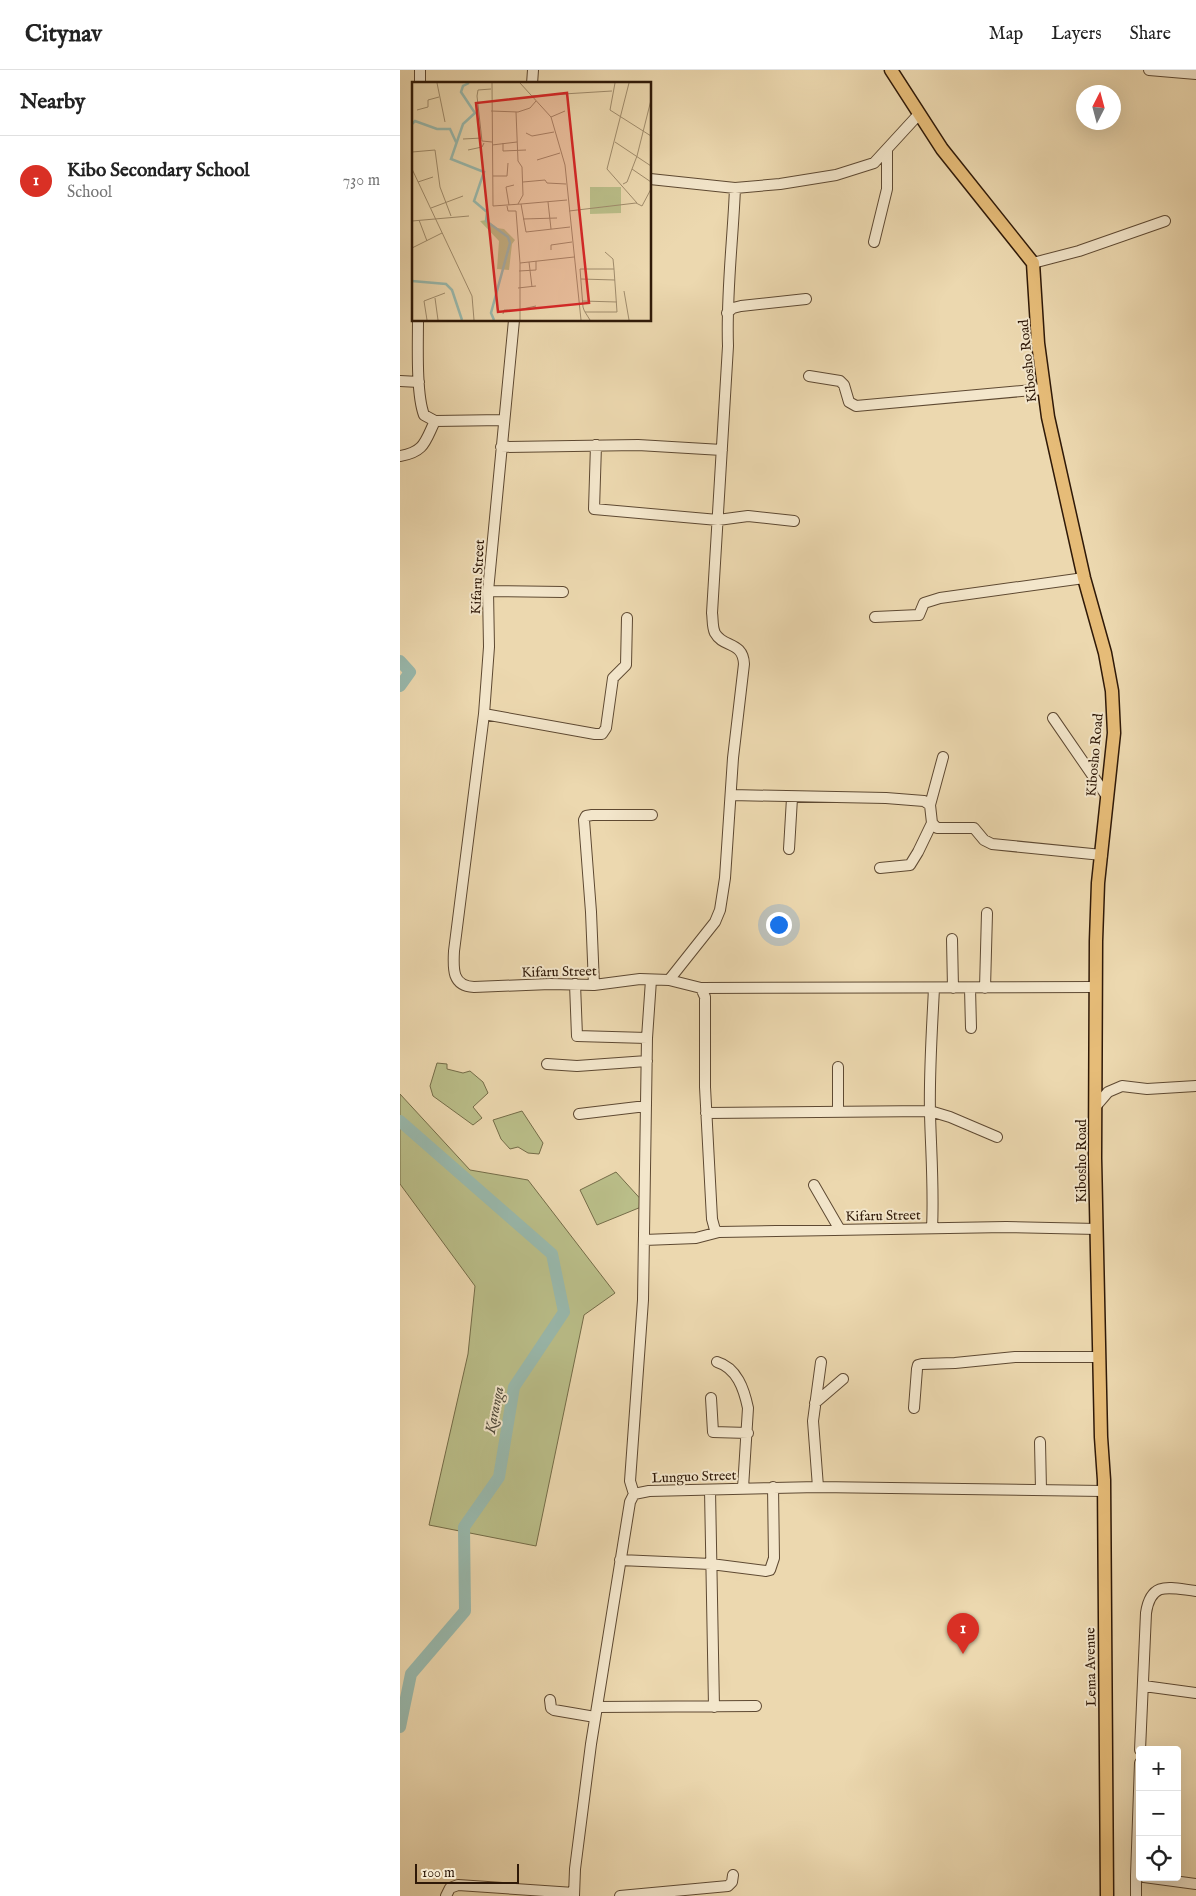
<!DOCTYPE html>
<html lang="en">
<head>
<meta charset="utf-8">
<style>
	:root { --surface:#fff; --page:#f6f6f6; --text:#222; --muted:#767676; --line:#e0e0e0; --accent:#d93025 }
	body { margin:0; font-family:"IM FELL English",serif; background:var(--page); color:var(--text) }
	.controls { position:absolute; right:15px; bottom:15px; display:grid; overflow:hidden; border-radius:5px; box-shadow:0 5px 20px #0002 }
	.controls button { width:45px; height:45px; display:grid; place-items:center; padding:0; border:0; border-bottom:1px solid var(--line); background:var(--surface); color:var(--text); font:25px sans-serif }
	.compass { position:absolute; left:676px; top:15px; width:45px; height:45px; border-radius:50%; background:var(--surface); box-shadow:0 5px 20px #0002; rotate:6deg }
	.scale { position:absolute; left:15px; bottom:12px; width:104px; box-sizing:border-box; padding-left:5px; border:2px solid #2f1908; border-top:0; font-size:14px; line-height:18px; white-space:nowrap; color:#2f1908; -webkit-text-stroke:4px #f3e6cb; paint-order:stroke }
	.you { position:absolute; left:378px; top:854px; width:18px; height:18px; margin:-12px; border:4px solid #fff; border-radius:50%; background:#1a73e8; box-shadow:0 0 0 8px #1a73e833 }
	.badge { display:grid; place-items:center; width:32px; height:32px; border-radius:50%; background:var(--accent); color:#fff; font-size:16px; font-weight:700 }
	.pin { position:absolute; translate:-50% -41px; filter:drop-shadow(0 1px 2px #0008) }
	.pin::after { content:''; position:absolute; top:26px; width:18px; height:15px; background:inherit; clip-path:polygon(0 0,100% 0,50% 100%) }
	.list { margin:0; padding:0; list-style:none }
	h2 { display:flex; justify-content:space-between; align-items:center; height:65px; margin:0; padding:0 20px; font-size:21px }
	h2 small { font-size:16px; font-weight:400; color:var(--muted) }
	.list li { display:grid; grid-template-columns:32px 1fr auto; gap:15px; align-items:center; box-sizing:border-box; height:90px; padding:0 20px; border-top:1px solid var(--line) }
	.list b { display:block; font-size:19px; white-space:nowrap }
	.list p { margin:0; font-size:16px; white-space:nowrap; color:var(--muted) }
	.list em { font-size:16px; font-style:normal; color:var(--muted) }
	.icon { flex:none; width:28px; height:28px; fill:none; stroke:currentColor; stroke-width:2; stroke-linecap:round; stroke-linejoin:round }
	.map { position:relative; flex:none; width:796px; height:1826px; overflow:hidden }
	header { display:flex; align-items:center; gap:30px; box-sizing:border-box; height:70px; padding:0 25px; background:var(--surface); border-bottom:1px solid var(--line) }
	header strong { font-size:24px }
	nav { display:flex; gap:28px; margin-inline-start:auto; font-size:18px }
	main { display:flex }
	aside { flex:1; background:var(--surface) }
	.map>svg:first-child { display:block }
	.green { fill:#babe89; stroke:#746c48 }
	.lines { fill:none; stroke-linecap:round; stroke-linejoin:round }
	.river { stroke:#99b9ad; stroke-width:12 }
	.minor-casing { stroke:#5e4932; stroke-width:12 }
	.major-casing { stroke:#2f1908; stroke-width:15 }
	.minor { stroke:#f3e6cb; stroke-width:10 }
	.major { stroke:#e6bc78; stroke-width:12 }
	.labels { text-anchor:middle; stroke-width:4; stroke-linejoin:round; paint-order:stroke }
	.street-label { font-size:14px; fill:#2f1908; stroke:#f3e6cb }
	.water-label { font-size:15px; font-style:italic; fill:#4f493a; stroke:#f3e6cb }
	.inset-river { fill:none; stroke:#99b9ad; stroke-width:2.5 }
	.inset-road { fill:none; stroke:#a08c6c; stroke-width:1 }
	.view { fill:#d62828; fill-opacity:0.15; stroke:#d62828; stroke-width:2.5 }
	.inset-edge { fill:none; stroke:#2f1908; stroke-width:2.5 }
</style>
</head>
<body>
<header>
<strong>Citynav</strong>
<nav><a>Map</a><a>Layers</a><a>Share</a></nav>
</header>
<main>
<aside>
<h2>Nearby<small></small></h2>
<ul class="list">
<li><span class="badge">1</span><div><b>Kibo Secondary School</b><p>School</p></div><em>730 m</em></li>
</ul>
</aside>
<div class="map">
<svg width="796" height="1826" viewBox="0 0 796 1826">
	<rect width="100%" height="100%" fill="#ecd8af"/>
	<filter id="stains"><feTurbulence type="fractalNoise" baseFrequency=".004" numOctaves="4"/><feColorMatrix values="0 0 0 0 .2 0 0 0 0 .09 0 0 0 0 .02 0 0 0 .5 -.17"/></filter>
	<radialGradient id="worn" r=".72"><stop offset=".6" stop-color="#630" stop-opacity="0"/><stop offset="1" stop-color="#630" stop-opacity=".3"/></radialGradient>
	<path class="green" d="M37,993L47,994V999L63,1003L70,1001L83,1012L88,1023L73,1037L82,1048L73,1055L33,1026L30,1016Z
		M0,1024L70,1100L128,1110L215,1223L184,1245L136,1476L29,1455L68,1284L75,1216L0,1114Z
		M122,1041L143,1073L139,1084L128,1083L118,1077L110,1079L101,1069L93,1050Z
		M216,1102L246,1135L197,1155L180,1120Z"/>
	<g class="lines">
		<path class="river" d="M0,591L10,602L0,616
			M0,1051L152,1184L164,1242L114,1317L99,1407L64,1457L65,1541L11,1604L0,1657"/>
		<g class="minor-casing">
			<path id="minor" d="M20,0V14
				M749,0L796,4
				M132,14L133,0
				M250,109L335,118L380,114L436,105L474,93L519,44
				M474,172L487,119V81
				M633,193L679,181L765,151
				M327,243L333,238L341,236L406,229
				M18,250C18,273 16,324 24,345L35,351L104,350
				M114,250L88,521L89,577L84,644L54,881C53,899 52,916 74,917L150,914L194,915L240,909L269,910L301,918L305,927V1017L312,1149L315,1160L319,1162L606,1157L697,1159
				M409,306L440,311L444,315L449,332L456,336L644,319
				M0,311L19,312
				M196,375L194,439L318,450L348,446L394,451
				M101,377L238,375L322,380
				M0,386C25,382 25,371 35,351
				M88,521L163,522
				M475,547L519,545L524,533L540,528L684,508
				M84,644L195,664H202L206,658L213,608L226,595L227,548
				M653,648L706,725
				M331,725L486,728L524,731L530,735L532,753L537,758H574L584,770L592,774L702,785
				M530,735L543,687
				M389,779L392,728
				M480,798L510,795L518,782L532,753
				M552,869L553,918
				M269,910L315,852L320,840L325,808L333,688L344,594C343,571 323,578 315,563C312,557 313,549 312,543L328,276C326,223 333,170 335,118
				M175,914L177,966L247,968L243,1230L230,1411L234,1424
				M194,915L191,842L184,750L186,746L192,745H252
				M301,918L695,917
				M570,918L571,958
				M585,918L587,843
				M247,968L251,910
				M147,994L177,996L247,991
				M438,997V1042
				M696,1036L708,1022L722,1016L747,1019L796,1016
				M306,1043L530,1041L550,1047L597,1067
				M179,1044L246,1036
				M414,1115L440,1160
				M532,1158C534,1120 531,1082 530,1044C529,1002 532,960 534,918
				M244,1170L296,1168L319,1162
				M317,1292C337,1298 344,1319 348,1338L343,1418
				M311,1328L313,1362L348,1363
				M415,1333L443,1309
				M514,1338L517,1299L518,1295L522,1294L555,1293L615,1287H700
				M640,1372L641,1420
				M418,1417L413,1351L421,1292
				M310,1420L314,1637
				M220,1490L311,1494L366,1501L370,1500L374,1488L373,1417
				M744,1616L796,1623
				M150,1630L151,1638L154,1640L195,1647
				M197,1637L356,1636
				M740,1680L746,1543C751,1510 770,1518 796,1521
				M744,1807L796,1814
				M46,1826L50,1818L58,1815L174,1823
				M174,1826L175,1799L191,1674L230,1432L234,1424L249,1421L418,1417L703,1421
				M220,1826L328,1816L332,1812L333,1805
				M736,1826V1806L740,1693"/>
		</g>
		<g class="major-casing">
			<path id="major" d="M491,0L542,79L633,193L638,273L648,347L684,508L705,583L712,621L714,663L698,813L696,871L695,1088L701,1367L704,1410L707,1826"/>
		</g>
		<use href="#minor" class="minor"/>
		<use href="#major" class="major"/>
	</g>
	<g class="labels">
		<g class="street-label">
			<text transform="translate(627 291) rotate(-96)" y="5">Kibosho Road</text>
			<text transform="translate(77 507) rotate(-87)" y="5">Kifaru Street</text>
			<text transform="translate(694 685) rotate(-85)" y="5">Kibosho Road</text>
			<text transform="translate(159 901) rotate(-1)" y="5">Kifaru Street</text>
			<text transform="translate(681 1091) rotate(-90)" y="5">Kibosho Road</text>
			<text transform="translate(483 1145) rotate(-1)" y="5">Kifaru Street</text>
			<text transform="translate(294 1406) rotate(-2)" y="5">Lunguo Street</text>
			<text transform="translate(690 1597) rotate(-91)" y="5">Lema Avenue</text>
		</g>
		<g class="water-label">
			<text transform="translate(94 1340) rotate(-79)" y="5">Karanga</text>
		</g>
	</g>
	<g transform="translate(12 12)">
		<rect width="239" height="239" fill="#ecd8af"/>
		<path d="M178,105H209V131L178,132ZM75,138L85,146L92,147L103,158L100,162L97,188L85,187L87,159L68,139Z" fill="#babe89"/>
		<path class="inset-river" d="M57,1L51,4L49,10L63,31L51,42L39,77L72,90L62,119L75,130L74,139L96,155L98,161L79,231L82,238M0,42L3,39L25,47H38L44,60M0,199L34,202L40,208L50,238"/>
		<path class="inset-road" d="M25,1L33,40M80,1L81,124L109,122L114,150L158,145M108,1L139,35L153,83L169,238M203,1L198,28L239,54M217,1L195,87L225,121M79,7L66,8L65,14L70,59L80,60M119,14L200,9M5,28L16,25V18L27,15M79,29L106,30L118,26L124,19M104,30L106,79L110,85L111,113L106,122M139,35L153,29M114,51L120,54L142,50M51,57L70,56M203,60L239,84M91,61V69L114,68M80,63L105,60M56,68L70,65L72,61M0,70L23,68L28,105L39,134M125,78L148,71M0,87L60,214L62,238M220,87L239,100M81,94H95L96,81M6,100L21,95M111,100L133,98L135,101L154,102M211,102L215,100L225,74L239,18M136,120L139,147M109,122L155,118M97,123L94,105L102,103M95,124L96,129H104L108,181M19,126L51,114M157,129L224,121L230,124L239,107M111,137L145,136M7,138L15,159M0,139L57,134M0,166L30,151M139,168V163L160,160M193,170L201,177L202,187M117,180L120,205M107,189L124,188V179M169,197L203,198M106,206L124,204M212,209L217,238M23,216L26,238M170,219L205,220M106,228L124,224M173,230H205L202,187H168L171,225L172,228L173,230L178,238M91,232L92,228H106M15,238L12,219L33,211M108,238V181L162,175"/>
		<path class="view" d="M155,11L177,221L86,230L64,21Z"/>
		<rect width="239" height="239" class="inset-edge"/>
	</g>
	<rect width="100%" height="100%" filter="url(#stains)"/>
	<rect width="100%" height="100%" fill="url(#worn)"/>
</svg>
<div class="controls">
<button>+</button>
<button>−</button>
<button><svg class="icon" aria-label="locate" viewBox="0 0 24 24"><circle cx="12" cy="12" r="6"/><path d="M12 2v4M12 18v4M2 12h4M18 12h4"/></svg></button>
</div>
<svg class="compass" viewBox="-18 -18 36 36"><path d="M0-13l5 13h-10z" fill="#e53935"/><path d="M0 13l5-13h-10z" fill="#767676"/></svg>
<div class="scale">100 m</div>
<div class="you"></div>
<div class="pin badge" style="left:563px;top:1584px">1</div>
</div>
</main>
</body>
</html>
